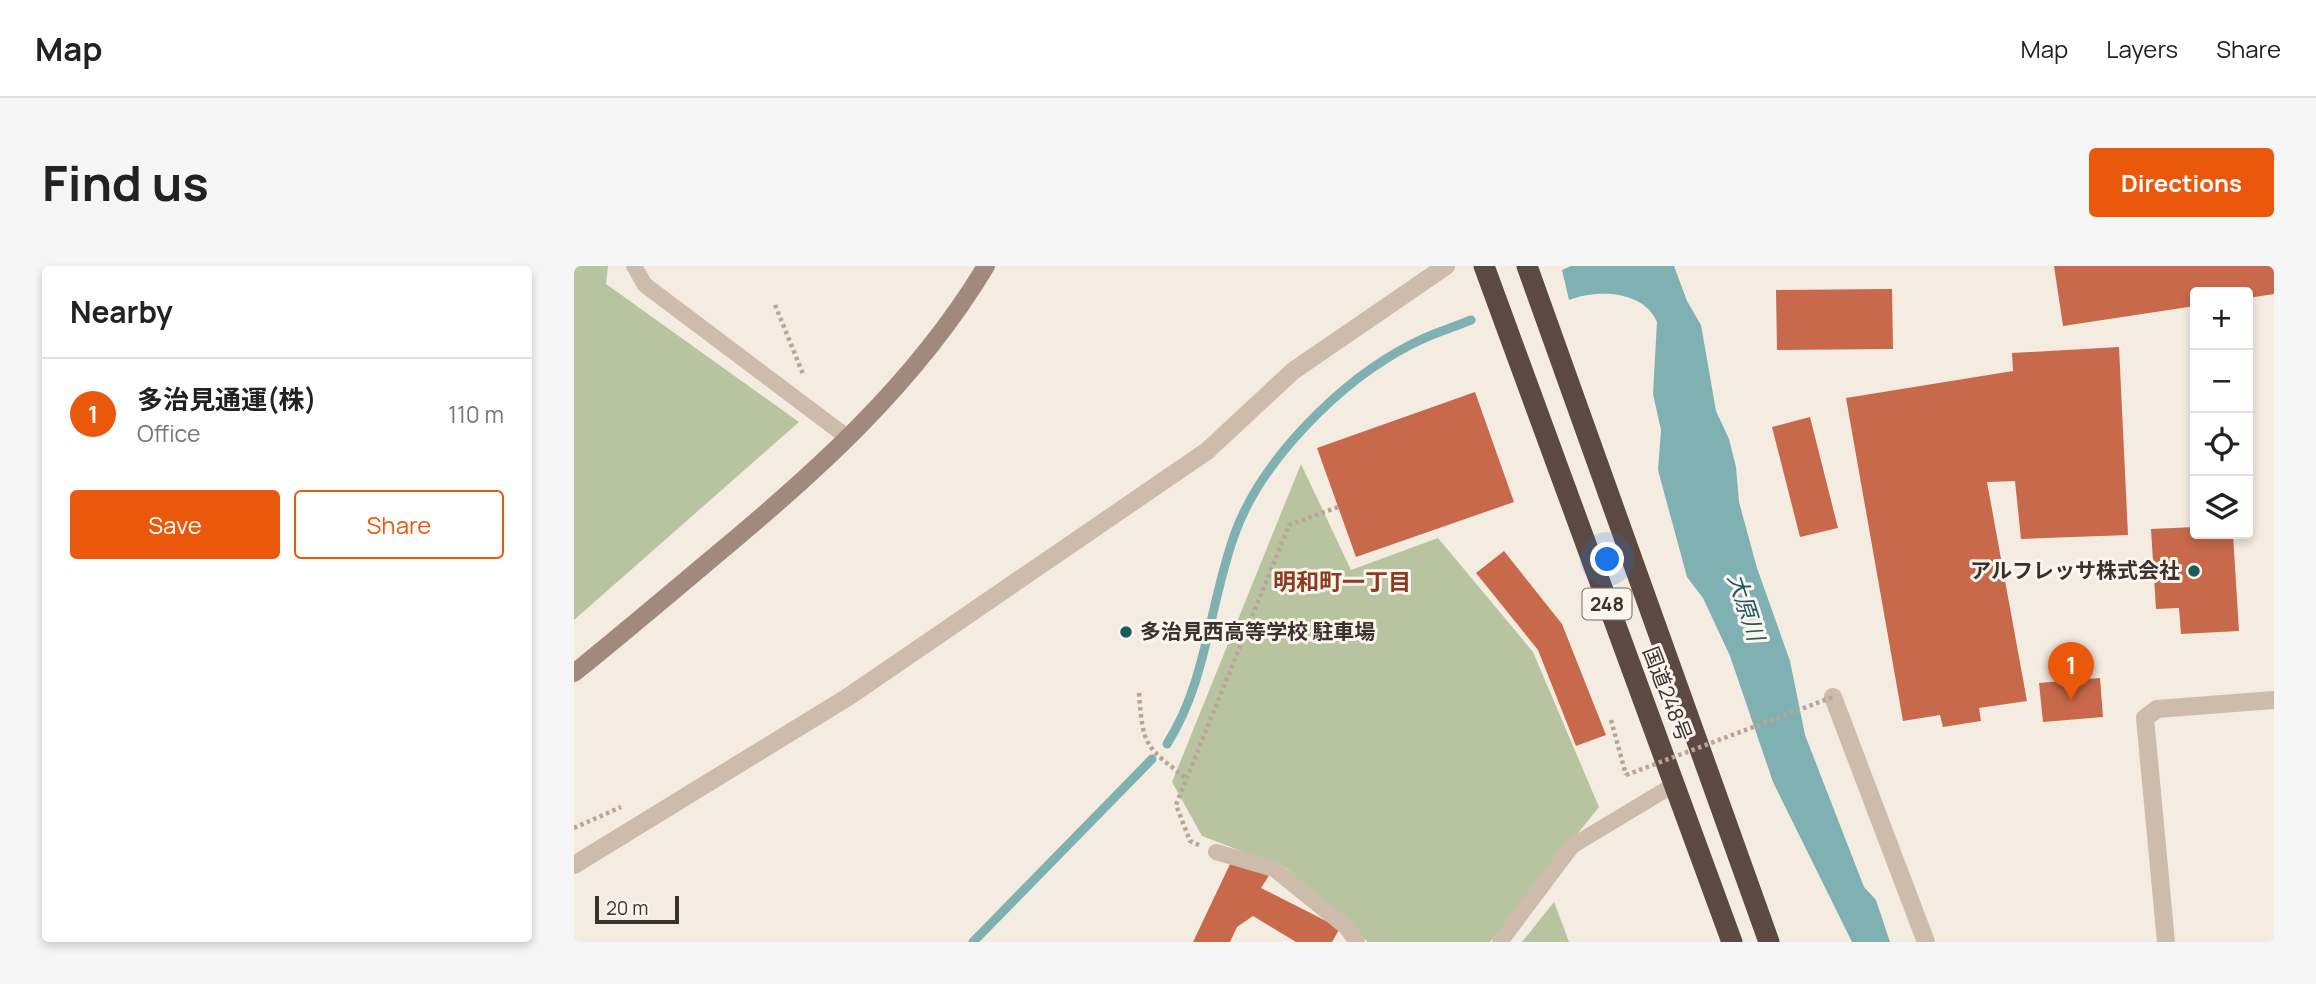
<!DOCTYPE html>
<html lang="en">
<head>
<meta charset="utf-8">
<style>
	:root { --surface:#fff; --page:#f6f6f6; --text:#222; --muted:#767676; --line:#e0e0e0; --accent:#ea580c }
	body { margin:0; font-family:Manrope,"Noto Sans JP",sans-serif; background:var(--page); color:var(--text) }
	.controls { position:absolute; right:21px; top:21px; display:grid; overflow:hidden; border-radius:7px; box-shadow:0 4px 10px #0003 }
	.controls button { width:63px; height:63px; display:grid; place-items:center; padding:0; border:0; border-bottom:2px solid var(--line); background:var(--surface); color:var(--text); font:35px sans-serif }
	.scale { position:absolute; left:21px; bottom:18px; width:84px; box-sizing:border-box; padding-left:7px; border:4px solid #3b302b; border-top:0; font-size:19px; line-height:24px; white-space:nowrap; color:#3b302b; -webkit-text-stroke:5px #fbf5ee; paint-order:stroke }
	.you { position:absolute; left:1034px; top:294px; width:24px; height:24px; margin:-18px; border:5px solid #fff; border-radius:50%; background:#1a73e8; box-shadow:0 0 0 10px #1a73e833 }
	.badge { display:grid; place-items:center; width:46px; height:46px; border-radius:50%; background:var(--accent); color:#fff; font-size:23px; font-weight:700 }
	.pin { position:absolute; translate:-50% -58px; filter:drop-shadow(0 2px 4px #0008) }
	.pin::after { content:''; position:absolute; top:37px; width:24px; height:21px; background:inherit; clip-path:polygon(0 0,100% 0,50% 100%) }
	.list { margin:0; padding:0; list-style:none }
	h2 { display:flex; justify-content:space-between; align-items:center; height:91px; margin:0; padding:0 28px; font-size:30px }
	h2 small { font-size:23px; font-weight:400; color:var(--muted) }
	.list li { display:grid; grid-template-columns:46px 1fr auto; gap:21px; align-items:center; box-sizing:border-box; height:112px; padding:0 28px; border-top:2px solid var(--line) }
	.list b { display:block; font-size:26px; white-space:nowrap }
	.list p { margin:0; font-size:23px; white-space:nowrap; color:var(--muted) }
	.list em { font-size:23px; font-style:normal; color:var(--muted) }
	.actions { display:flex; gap:14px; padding:21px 28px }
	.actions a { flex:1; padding:16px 0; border:2px solid var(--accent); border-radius:7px; text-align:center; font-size:24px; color:var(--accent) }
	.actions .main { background:var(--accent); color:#fff }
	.icon { flex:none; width:38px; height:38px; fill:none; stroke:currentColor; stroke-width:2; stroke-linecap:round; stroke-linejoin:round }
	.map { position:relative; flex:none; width:1700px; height:676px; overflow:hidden; border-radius:7px }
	header { display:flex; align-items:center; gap:42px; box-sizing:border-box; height:98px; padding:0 35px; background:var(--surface); border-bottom:2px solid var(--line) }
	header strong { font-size:33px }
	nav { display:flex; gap:38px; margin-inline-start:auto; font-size:24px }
	.intro { display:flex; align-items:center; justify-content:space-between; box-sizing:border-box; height:168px; padding:0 42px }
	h1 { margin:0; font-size:49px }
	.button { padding:18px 32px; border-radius:7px; background:var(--accent); color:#fff; font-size:24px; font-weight:700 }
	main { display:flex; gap:42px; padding:0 42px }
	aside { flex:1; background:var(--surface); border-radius:7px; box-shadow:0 4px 10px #0003 }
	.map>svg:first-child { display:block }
	.green { fill:#b8c4a0 }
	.water { fill:#7fb0b2 }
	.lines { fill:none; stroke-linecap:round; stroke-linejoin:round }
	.stream { stroke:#7fb0b2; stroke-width:9 }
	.building { fill:#c8694b }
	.path { stroke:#b9a596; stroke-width:4.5; stroke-dasharray:3.5 3.5; stroke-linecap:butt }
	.lane { stroke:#cdbbac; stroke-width:16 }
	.street { stroke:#cdbbac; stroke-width:18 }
	.secondary { stroke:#a18a7d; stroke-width:18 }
	.highway { stroke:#5c4a42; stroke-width:21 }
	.path-bridge { stroke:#b9a596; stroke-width:4.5; stroke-dasharray:3.5 3.5; stroke-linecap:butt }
	.poi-dot { fill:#1f5a5e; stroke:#fbf5ee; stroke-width:2.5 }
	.labels { text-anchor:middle; stroke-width:6; stroke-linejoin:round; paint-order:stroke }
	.shield { fill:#fbf5ee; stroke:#756b66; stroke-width:2 }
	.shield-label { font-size:19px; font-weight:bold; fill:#3b302b }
	.poi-label { font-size:21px; font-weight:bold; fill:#3b302b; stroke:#fbf5ee; text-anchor:end }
	.street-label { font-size:21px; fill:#3b302b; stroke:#fbf5ee }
	.neighbourhood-label { font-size:23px; font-weight:bold; fill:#8c3b22; stroke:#fbf5ee }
	.water-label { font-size:23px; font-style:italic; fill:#1f5a5e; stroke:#fbf5ee }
</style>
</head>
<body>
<header>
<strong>Map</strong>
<nav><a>Map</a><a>Layers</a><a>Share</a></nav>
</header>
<div class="intro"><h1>Find us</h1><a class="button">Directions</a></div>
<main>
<aside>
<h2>Nearby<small></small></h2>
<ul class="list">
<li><span class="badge">1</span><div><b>多治見通運(株)</b><p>Office</p></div><em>110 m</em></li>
</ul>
<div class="actions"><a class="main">Save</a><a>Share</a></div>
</aside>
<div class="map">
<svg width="1700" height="676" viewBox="0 0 1700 676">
	<rect width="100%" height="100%" fill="#f4ebe1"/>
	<path class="green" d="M0,0H34L32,18L225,156L0,354Z
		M727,198L777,304L864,272L959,386L1025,541L916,676H794L712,602L628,570L598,516Z
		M980,636L995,676H948Z"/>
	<path class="water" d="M997,0H1100L1113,35L1127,59L1142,145L1155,173L1162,201L1165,236L1183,302L1216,395L1231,469L1290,621L1302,634L1316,676H1278L1199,516L1156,390L1129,332L1113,311L1084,204L1087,164L1079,128L1083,56C1070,24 1022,23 995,34L988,4Z"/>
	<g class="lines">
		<path class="stream" d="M593,478C633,415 635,340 660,270C686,195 767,114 838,78C856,68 878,62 897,54
			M399,676L578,493"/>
	</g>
	<path class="building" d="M1480,0H1700V28L1674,32V26H1621V40L1489,60Z
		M1318,23L1319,83L1203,84L1202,24Z
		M1545,81L1554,269L1447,273L1441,215L1413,216L1453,435L1405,442L1407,455L1369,461L1366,449L1329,455L1272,132L1439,105L1438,87Z
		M901,126L940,236L782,291L743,182Z
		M1236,151L1264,262L1226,271L1198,161Z
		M1621,261V268H1659L1665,365L1607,368L1605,342L1582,343L1577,263Z
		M930,285L988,358L1032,469L1002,480L964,384L902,307Z
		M1526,412L1529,451L1469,456L1465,417Z
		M657,596L696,608L687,622L766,662L758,676H722L679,650L663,661L656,676H619Z"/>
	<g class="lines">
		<path class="path" d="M201,39L229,108
			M565,427C569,481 571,480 613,513
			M1037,454L1052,509
			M0,562L47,541
			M625,579L616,575L602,539L715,259L764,241"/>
		<path class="lane" d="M60,0L71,19L273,171
			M642,586L700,603L772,661L783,676
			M926,676L998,580L1101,518"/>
		<path class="street" d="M1259,431L1352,676
			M0,599L274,431L633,185L719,105L872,0
			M1592,676L1571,452L1583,443L1700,434"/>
		<path class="secondary" d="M0,407C46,370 91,332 136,294C240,208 342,117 412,0"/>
		<path class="highway" d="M910,0L1158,676
			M953,0L1195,676"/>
		<path class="path-bridge" d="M1052,509L1259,431"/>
	</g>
	<g class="poi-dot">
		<circle cx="1620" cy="305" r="7"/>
		<circle cx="552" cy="366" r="7"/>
	</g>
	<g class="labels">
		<rect class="shield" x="1008.5" y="322.5" width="49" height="31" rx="5"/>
		<g class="shield-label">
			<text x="1033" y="345">248</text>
		</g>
		<g class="poi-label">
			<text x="1606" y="312">アルフレッサ株式会社</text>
			<text x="566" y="373" text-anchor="start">多治見西高等学校 駐車場</text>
		</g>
		<g class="street-label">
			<text transform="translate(1093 428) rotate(69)" y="7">国道248号</text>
		</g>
		<g class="neighbourhood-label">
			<text x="768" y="324">明和町一丁目</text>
		</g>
		<g class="water-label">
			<text transform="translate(1172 341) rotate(72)" y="8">大原川</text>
		</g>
	</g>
</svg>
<div class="controls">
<button>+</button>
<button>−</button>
<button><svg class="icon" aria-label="locate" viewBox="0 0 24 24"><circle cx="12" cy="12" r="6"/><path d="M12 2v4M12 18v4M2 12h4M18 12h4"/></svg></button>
<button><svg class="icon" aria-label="layers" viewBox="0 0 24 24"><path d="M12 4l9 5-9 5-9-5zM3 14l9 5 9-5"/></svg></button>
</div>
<div class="scale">20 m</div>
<div class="you"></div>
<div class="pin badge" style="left:1497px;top:434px">1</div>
</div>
</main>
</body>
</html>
